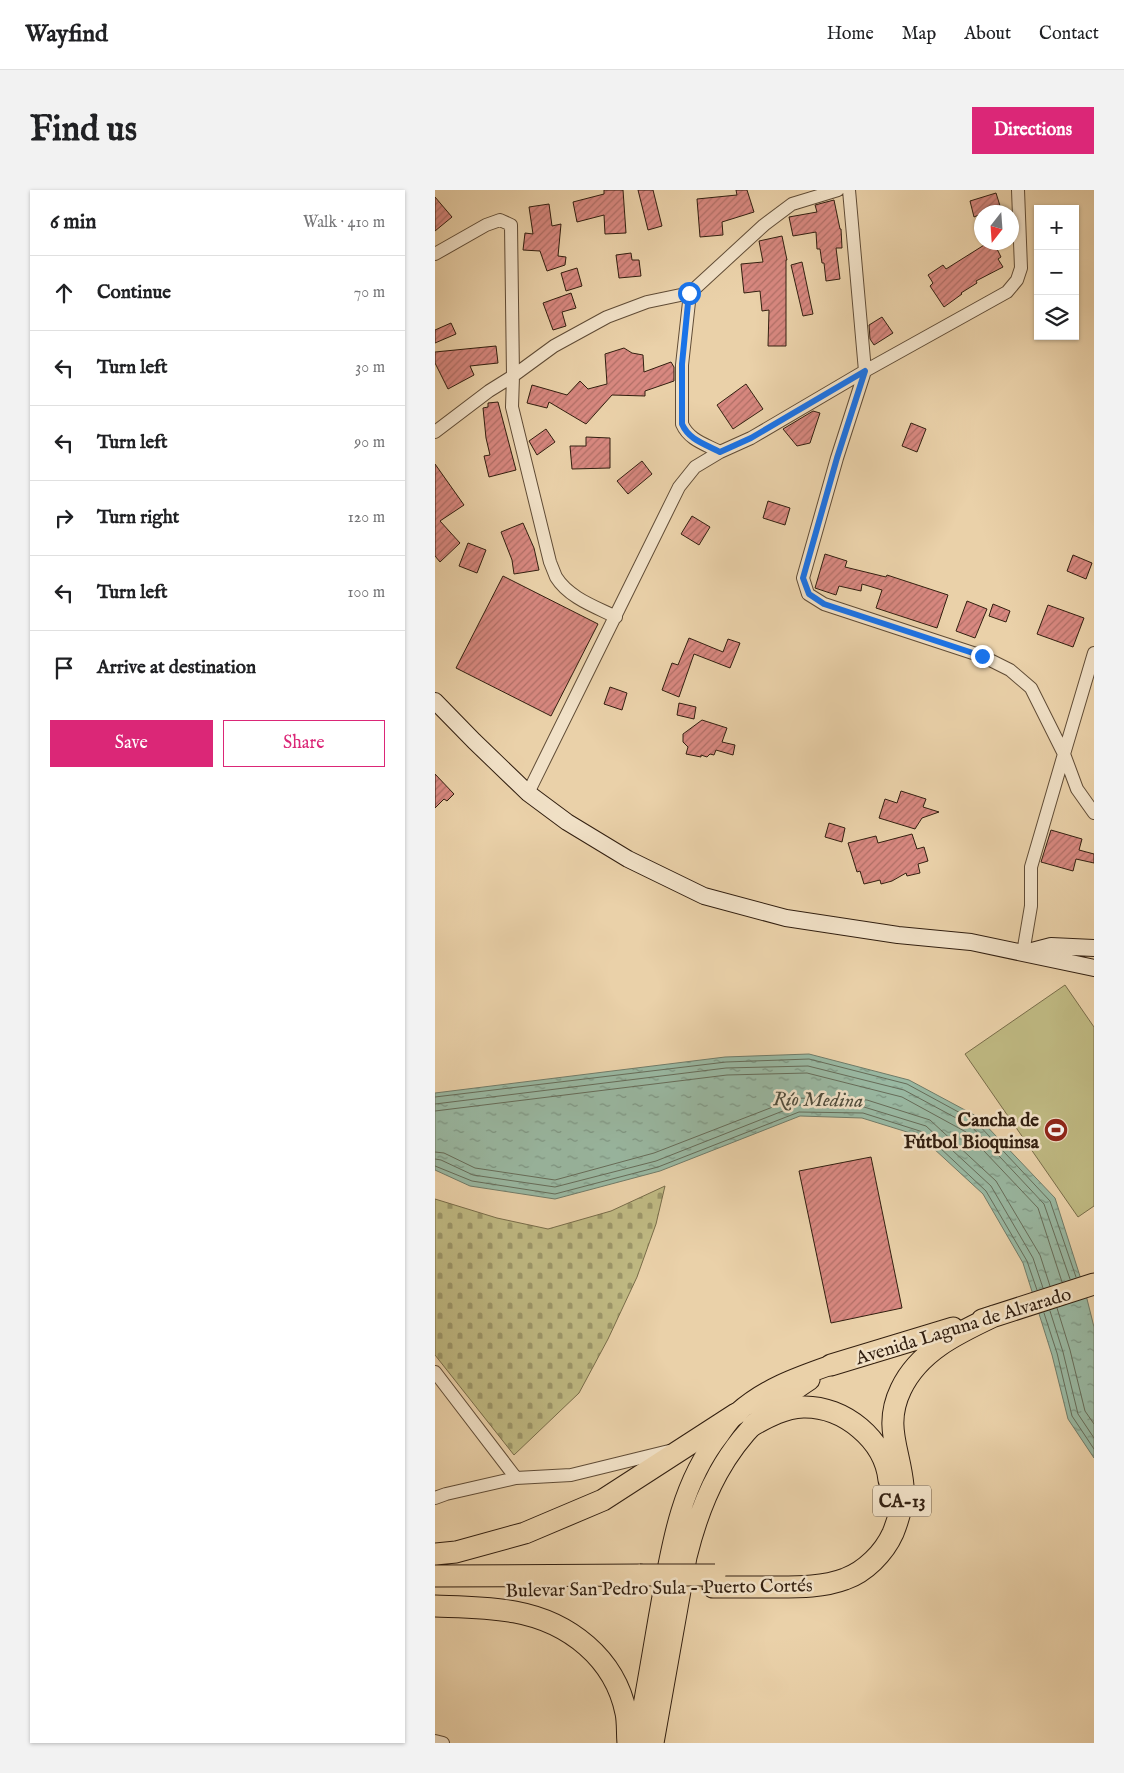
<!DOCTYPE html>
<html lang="en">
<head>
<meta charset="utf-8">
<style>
	:root { --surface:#fff; --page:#f2f2f2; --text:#202124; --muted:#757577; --line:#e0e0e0; --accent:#db2777 }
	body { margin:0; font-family:"IM FELL English",serif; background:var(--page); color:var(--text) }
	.controls { position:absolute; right:15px; top:15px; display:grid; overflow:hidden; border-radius:0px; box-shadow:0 1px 4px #0004 }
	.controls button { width:45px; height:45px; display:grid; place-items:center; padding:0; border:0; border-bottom:1px solid var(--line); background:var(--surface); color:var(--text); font:25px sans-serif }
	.compass { position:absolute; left:539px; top:15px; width:45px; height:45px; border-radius:50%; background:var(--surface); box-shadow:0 1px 4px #0004; rotate:197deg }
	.stop { position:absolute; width:15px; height:15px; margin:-11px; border:4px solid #1a73e8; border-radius:50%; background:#fff }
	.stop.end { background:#1a73e8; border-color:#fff; box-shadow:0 1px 5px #0008 }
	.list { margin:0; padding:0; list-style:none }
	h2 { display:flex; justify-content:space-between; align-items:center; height:65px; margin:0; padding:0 20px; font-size:21px }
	h2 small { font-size:16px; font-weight:400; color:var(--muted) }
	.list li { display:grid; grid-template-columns:32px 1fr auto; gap:15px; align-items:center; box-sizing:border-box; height:75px; padding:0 20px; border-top:1px solid var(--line) }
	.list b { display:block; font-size:19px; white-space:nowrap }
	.list em { font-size:16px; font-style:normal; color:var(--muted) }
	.actions { display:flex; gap:10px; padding:15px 20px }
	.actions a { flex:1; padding:11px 0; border:1px solid var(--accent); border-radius:0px; text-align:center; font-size:18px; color:var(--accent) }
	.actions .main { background:var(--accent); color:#fff }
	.icon { flex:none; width:28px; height:28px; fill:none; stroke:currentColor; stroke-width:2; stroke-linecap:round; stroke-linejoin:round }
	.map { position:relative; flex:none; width:659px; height:1553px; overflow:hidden; border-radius:0px }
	header { display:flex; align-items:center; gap:30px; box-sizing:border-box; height:70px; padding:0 25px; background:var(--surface); border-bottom:1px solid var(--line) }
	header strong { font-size:24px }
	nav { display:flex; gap:28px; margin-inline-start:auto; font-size:18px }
	.intro { display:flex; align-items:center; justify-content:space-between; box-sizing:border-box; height:120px; padding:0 30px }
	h1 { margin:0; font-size:35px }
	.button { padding:12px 22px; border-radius:0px; background:var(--accent); color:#fff; font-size:18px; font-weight:700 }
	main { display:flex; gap:30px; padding:0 30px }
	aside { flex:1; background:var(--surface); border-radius:0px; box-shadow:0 1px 4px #0004 }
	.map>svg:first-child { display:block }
	.cemetery { fill:url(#cemetery-stones); stroke:#786c49 }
	.pitch { fill:#bfb982; stroke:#786c49 }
	.water { fill:url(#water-ripples); stroke:#707b68 }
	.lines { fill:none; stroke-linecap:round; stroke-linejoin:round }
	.shore { stroke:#666c59; stroke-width:1 }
	.building { fill:url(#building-hatch); stroke:#321f10 }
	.street-casing { stroke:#604c36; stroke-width:14 }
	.secondary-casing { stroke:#321f10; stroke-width:18 }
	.primary-casing { stroke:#321f10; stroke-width:21 }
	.highway-casing { stroke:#321f10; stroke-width:23 }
	.street { stroke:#f1e1c7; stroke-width:12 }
	.secondary { stroke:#f1e1c7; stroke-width:16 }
	.primary { stroke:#ead1a9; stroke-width:19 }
	.highway { stroke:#ead1a9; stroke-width:21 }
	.highway-bridge-casing { stroke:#321f10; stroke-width:23; stroke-linecap:butt }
	.highway-bridge { stroke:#ead1a9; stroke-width:21 }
	.route { stroke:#1a73e8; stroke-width:6 }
	.labels { text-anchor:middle; stroke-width:5; stroke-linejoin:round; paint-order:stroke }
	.shield { fill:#f1e1c7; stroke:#6b5947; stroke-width:1 }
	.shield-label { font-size:18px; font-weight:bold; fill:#321f10 }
	.poi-label { font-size:19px; font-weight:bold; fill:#321f10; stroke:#f1e1c7; text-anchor:end }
	.street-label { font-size:19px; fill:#321f10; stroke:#f1e1c7 }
	.water-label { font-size:20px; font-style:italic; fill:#514d3c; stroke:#f1e1c7 }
</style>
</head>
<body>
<header>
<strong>Wayfind</strong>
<nav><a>Home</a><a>Map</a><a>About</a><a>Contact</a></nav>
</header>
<div class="intro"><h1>Find us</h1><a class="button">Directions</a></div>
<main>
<aside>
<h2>6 min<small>Walk · 410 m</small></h2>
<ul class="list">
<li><svg class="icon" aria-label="ahead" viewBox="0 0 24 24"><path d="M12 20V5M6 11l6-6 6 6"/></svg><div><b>Continue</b></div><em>70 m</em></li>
<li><svg class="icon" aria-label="left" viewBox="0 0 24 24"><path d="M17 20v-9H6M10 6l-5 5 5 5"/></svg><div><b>Turn left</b></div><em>30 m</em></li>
<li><svg class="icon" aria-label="left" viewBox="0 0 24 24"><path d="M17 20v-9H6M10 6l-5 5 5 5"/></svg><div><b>Turn left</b></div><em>90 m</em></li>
<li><svg class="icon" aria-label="right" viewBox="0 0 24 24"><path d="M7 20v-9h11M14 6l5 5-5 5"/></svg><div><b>Turn right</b></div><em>120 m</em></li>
<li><svg class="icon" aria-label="left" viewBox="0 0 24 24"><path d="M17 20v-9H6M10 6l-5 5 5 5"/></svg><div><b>Turn left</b></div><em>100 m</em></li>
<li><svg class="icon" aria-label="arrive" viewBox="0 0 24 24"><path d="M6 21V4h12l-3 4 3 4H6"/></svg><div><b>Arrive at destination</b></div></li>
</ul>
<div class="actions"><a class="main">Save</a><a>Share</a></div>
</aside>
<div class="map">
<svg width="659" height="1553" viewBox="0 0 659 1553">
	<defs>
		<pattern id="cemetery-stones" width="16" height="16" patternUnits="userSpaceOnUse" patternTransform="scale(1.25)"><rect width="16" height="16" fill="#bfb982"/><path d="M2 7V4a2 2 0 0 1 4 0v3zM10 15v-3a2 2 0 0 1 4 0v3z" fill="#9c9669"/></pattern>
		<pattern id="water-ripples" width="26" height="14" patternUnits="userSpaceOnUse" patternTransform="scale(1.25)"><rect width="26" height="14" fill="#99b8a2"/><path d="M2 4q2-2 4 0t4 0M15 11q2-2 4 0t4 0" fill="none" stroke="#7d9583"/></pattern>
		<pattern id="building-hatch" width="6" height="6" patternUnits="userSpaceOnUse" patternTransform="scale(1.25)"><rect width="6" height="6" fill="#d88880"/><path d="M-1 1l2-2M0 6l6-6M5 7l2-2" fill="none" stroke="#b06f67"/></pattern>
	</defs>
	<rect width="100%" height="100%" fill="#ead1a9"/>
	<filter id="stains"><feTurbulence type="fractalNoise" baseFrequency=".004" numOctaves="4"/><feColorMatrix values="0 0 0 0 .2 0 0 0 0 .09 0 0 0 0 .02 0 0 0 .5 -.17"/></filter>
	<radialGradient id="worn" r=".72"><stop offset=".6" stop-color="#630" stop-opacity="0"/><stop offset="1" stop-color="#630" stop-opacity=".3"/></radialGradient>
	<path class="cemetery" d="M230,996L221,1034L202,1087L173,1149L144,1203L79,1265L0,1165V1009L62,1028L113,1039L176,1021Z"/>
	<path class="pitch" d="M630,795L659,837V1016L643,1027L530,864Z"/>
	<path class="water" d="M374,864L474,890L543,927L620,1008L651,1105L659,1137V1268L633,1229L617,1165L588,1073L548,1004L485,946L427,928L365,926L225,981L120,1009L35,996L0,980V903L290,867Z"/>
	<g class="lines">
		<path class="shore" d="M0,907L291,872L374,869L472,894L540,931L615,1011L641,1087
			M0,914L291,878L373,876L469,900L536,936L609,1014L635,1089
			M0,921L292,885L372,883L467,907L531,942L603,1018L627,1092
			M0,962L9,963L40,978L120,990L219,963L361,908L432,910L495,930L561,991L605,1065L615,1096
			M0,969L6,970L38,985L120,997L221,971L363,915L429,917L491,936L556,996L598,1068L608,1098
			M0,976L37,991L120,1004L223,977L364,922L428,923L488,942L551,1001L592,1071L602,1100
			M622,1118L635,1160L650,1221L659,1234
			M615,1121L628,1162L643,1224L659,1248
			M609,1123L622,1163L637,1226L659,1259"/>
	</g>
	<path class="building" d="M169,0H188L191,43L170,44L169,25L142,32L138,12L169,4Z
		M203,0H218L227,36L213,40Z
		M301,0H312L319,22L287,32L288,45L265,47L262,9L302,5Z
		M561,3L566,19L553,22H546V24L539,27L535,11Z
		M0,7L17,27L0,41Z
		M399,10L405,39H406L407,58H401L405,89L391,91L389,73H387L385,59H382L381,42L358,46L354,27L382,22L380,15Z
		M114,14L117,36L126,34L123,66L131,67L130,75L112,81L105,61L88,60L90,43L98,44L94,17Z
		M347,46L352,70H351V156H333L334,120L327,121L325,101L309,103L306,74L328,72L324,51Z
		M554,52H575L562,59L566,67L563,69L568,77L541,91L542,93L526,103L527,104L509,117L495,96L498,93L493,85L508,75L511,79Z
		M196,63L197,70H204L206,86L184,88L181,65Z
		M367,72L378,124L368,126L356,75Z
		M142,78L147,96L131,101L126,83Z
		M136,103L141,118L127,122L131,136L118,140L108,113Z
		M447,127L458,143L439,155L435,149L434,135Z
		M16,133L21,144L0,153V140Z
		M61,156L63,173L35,176L39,185L13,199L0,173V162Z
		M189,158L197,163L208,165L209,182L236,172L239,177V191L210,201V206L177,205L151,234L114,212L112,218L92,213L97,195L132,205L145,191L153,199L172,194L170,164Z
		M311,194L328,219L298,239L282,215Z
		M63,212L81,280L54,287L49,266L55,265L51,248L48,218L53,217V213Z
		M378,221L385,223L375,253L362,256L348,239Z
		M476,233L491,239L482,262L467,256Z
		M111,239L120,252L102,265L94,251Z
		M151,247L175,248V278L137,279L135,256H151Z
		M207,271L217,284L193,304L182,291Z
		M0,274L29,315L5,331L25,353L5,372L0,366Z
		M333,311L355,318L350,335L328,328Z
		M257,326L275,337L264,355L246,344Z
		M88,333L99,358L104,380L79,384L77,370L66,342Z
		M33,353L51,360L42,383L24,376Z
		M390,364L412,371L410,377L451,387L452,385L513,405L502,438L441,418L447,400L427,394L426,401L404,396L401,405L380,398Z
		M638,365L657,373L651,389L632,381Z
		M68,386L163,434L116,526L21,478Z
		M532,411L552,419L540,448L521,441Z
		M558,414L575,421L571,432L554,426Z
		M613,415L649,428L638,457L602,444Z
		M254,448L288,462L293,449L305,453L295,478L259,464L244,507L227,500L237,473L243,475Z
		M175,497L192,503L187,520L169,514Z
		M244,513L261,517L259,529L242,525Z
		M267,530L292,538L287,552L300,555L298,565L281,560L279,565L275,564L272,567L266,565V567L251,564L253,557L248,552V544Z
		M0,584L19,604L12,611L9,609L0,618Z
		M466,601L491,609L488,617L504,622L487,628L480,639L444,628L450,609L462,613Z
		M394,633L410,638L407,652L390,647Z
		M616,640L647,649L644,660L659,664V673L641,669L638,681L606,672Z
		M477,644L482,659L489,657L493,671L483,674L485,683L472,686L471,683L457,691L446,694L445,690L429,694L425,681L422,682L413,653L441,646L443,653Z
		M436,967L467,1118L396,1133L364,981Z"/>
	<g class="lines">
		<g class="street-casing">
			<path id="street" d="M414,0L430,181L402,268L368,388L373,404L389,414L547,466L575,480L596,498L629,564L596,677V716L588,763
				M0,64L51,35L65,30L76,35L78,186L54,201L0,242
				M255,103L247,175V234C254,250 270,254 285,262
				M181,427C161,417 134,408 121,387C119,382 117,377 115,372L77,217L78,186L119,156L172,127L212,112L255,103L329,35L357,14L403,0
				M659,463L629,564L642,599L659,623
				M93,603L244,297L260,277L285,262L316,248L430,181L572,102L582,90L586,78L583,0
				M0,1182L81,1288
				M0,1308L11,1304L81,1288L136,1285L234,1261
				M0,1551L8,1553"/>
		</g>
		<g class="secondary-casing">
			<path id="secondary" d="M0,511L39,551L93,603L132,632L193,669L269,706L351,728L463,745L536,752L659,778
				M593,762L616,756L659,758"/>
		</g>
		<g class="primary-casing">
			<path id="primary" d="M201,1553C209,1512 216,1470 223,1429C235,1364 243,1297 285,1244C290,1237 295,1229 302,1223C330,1198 362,1187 396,1175
				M219,1553L252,1367C267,1306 291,1255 340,1215C351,1206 363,1198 375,1190"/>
		</g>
		<g class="highway-casing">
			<path id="highway" d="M547,1130L659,1094
				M396,1175L518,1138
				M318,1235C334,1226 349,1218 368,1217C409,1216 450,1250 454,1290
				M0,1364L21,1362L90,1343L168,1310L301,1224
				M0,1386L205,1385
				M278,1397C300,1397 321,1397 343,1397C365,1397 389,1397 410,1389C430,1382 449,1363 458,1343C464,1328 469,1312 468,1296C465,1260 448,1236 466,1199C484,1161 523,1143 559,1126
				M0,1416C26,1417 54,1417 80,1422C134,1432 180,1468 191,1523C193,1532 192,1543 193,1553"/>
		</g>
		<use href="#street" class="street"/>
		<use href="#secondary" class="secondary"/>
		<use href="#primary" class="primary"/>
		<use href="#highway" class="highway"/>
		<g class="highway-bridge-casing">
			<path id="highway-bridge" d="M205,1385H280"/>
		</g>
		<use href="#highway-bridge" class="highway-bridge"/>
	</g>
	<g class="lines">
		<path class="route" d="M254,103L247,174V234C254,250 270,254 285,262L316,248L430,181L402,268L368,388L374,404L389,414L547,466"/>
	</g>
	<defs>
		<g id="stadium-disc" transform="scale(1.25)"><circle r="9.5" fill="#8f2418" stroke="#f1e1c7"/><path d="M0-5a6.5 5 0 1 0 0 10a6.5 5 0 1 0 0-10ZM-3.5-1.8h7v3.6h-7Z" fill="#fff"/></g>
	</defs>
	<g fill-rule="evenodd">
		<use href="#stadium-disc" x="621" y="940"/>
	</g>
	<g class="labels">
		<rect class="shield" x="438" y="1295.5" width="58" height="31" rx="4"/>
		<g class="shield-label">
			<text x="467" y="1317">CA-13</text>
		</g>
		<g class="poi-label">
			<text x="604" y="936">Cancha de<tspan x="604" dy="22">Fútbol Bioquinsa</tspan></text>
		</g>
		<g class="street-label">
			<text transform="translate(528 1135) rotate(-17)" y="7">Avenida Laguna de Alvarado</text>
			<text transform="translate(224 1397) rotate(-1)" y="7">Bulevar San Pedro Sula - Puerto Cortés</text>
		</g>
		<g class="water-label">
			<text transform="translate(383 909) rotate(1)" y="7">Río Medina</text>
		</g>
	</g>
	<rect width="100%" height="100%" filter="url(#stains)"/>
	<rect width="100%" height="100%" fill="url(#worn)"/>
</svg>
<div class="controls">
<button>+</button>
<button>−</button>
<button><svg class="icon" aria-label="layers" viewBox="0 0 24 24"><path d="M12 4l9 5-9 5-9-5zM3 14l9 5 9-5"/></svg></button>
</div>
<svg class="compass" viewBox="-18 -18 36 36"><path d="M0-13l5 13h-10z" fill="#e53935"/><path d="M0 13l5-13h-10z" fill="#757577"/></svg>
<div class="stop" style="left:254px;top:103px"></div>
<div class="stop end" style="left:547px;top:466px"></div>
</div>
</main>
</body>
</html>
